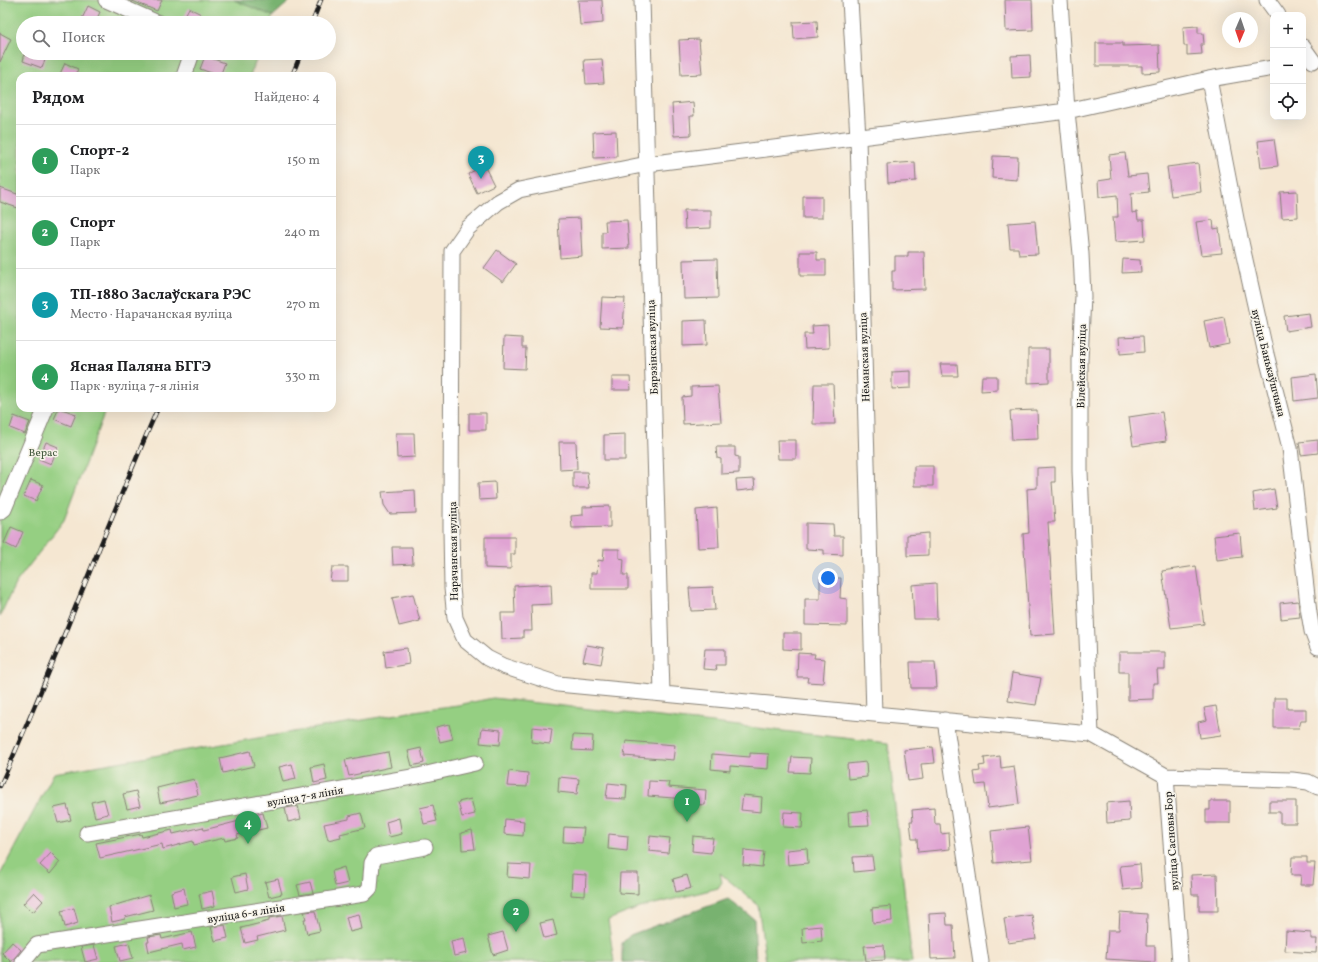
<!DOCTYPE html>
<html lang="ru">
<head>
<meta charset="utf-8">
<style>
	:root { --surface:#fff; --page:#f2f2f2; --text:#202124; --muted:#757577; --line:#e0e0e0; --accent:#b5179e }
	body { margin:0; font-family:Vollkorn,serif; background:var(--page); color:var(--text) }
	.controls { position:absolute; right:12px; top:12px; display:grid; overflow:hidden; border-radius:8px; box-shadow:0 4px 16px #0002 }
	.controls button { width:36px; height:36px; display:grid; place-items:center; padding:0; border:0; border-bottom:1px solid var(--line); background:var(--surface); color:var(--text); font:20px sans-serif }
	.compass { position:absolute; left:1222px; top:12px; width:36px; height:36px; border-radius:50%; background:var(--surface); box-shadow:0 4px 16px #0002; rotate:182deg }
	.you { position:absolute; left:828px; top:578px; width:14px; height:14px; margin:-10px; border:3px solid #fff; border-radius:50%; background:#1a73e8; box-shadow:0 0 0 6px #1a73e833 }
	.badge { display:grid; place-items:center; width:26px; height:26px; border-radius:50%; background:var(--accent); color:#fff; font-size:13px; font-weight:700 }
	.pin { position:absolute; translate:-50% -33px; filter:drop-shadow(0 1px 2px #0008) }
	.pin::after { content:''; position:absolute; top:21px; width:14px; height:12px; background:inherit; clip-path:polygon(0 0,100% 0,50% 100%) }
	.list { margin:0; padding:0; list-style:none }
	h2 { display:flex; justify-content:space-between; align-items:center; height:52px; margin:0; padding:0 16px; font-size:17px }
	h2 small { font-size:13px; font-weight:400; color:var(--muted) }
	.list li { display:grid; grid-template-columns:26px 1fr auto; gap:12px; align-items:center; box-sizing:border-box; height:72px; padding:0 16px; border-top:1px solid var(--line) }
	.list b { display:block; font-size:15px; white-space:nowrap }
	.list p { margin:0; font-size:13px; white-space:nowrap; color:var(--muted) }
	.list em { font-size:13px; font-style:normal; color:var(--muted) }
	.icon { flex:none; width:22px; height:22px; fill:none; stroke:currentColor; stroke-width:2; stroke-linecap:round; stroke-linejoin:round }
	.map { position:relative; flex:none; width:1318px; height:962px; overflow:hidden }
	.search { position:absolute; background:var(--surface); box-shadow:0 4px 16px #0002; left:16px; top:16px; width:320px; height:44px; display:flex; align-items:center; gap:10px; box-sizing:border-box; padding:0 14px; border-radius:22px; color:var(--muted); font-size:15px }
	.panel { position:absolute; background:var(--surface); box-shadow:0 4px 16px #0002; left:16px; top:72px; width:320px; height:340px; border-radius:12px }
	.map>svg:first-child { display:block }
	.green { fill:#95cf82; stroke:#58764f }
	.forest { fill:#78b270; stroke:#4a6746 }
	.building { fill:#e0a3d3 }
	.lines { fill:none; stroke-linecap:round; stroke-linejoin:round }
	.street-casing { stroke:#888277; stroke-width:17 }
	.street { stroke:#fff; stroke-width:15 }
	.rail-casing { stroke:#1c1c1c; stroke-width:4.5 }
	.rail { stroke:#f7f3e8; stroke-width:3; stroke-dasharray:9; stroke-linecap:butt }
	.labels { text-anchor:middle; stroke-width:3; stroke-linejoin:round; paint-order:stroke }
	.street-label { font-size:11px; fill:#1c1c1c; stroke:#f7f3e8 }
	.park-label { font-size:11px; fill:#465b40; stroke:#f7f3e8 }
</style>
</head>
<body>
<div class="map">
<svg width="1318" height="962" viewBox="0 0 1318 962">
	<rect width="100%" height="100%" fill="#f7f3e8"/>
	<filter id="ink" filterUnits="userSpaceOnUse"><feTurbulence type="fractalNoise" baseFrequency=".025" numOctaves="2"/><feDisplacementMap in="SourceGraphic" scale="8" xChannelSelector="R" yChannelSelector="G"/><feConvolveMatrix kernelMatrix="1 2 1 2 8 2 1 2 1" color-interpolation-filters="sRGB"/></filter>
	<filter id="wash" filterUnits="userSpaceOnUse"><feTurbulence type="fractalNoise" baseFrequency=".012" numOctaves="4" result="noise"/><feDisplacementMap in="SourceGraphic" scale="16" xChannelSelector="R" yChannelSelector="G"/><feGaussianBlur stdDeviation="0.9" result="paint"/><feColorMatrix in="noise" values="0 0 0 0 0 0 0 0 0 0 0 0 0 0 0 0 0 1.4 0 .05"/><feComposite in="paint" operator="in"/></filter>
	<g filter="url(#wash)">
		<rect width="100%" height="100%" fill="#f5e7d2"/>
		<path class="green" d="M0,0H234L273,16L270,23H23V53H259L250,76H20V408H106L64,520L15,584L0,616Z
			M493,698L888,743L912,962H766L758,905L720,873L722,882L718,888L639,908L608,920L614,962H0V875L54,773L427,709L458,705Z"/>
		<path class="forest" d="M234,0H291L273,16Z
			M728,899L754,919L756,962H622V943L630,935Z"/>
		<g id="blocks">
			<path class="building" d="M130,0H162L157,11Z
				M578,0H602L603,23L580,25Z
				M1005,0H1032L1033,30L1006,31Z
				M88,6L100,12L95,23H80Z
				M189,8L201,14L197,23H181Z
				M817,21L818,37L794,39L793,22Z
				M1198,26V33H1203L1204,44H1201L1202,54L1187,55V46H1184L1183,27Z
				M0,33L11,39L0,62Z
				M699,39L702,74L681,75L679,40Z
				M1096,43H1123V46L1159,45L1160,72L1142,73V66H1096Z
				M25,53H41L47,55L42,68L23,61Z
				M1030,55L1031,77L1012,78L1011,56Z
				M205,56L225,63L220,76L200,69Z
				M602,59L604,83L586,84L584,60Z
				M65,63L78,69L75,76H59Z
				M693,102L694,116H690L691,135L674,136L672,104Z
				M616,131L617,157L594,158L593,132Z
				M1274,139L1278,166L1261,168L1258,141Z
				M1125,153L1128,176L1147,174L1149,192L1131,194L1132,213L1137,212L1138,220H1144L1145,240L1115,242L1113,217H1118L1117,195L1099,197L1098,181L1111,179L1109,155Z
				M993,156L1018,157L1017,180L992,178Z
				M915,162L916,181L888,183L887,164Z
				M1198,163L1201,192L1171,196L1167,167Z
				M484,165L494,185L477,193L468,174Z
				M0,188L20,195V202L18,208L0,202Z
				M1297,191L1298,217L1282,218L1280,192Z
				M803,196H822V218H803Z
				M684,210H711V228L685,229Z
				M580,218L582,256L560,258L558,219Z
				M627,220L629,248L602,249V232H606L605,221Z
				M1213,220L1214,229L1219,228L1222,253L1201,255L1196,222Z
				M1035,221L1038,254L1019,255L1018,248H1010L1008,223Z
				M497,250L516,264L503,282L484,268Z
				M800,252H817V260H826V276H800Z
				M908,252H924L925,289L892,290V271H895V256H908Z
				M717,259L718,298L684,299L683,260Z
				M1123,259L1140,260L1141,272L1122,273Z
				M602,297L625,298L623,328L600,327Z
				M1309,313L1311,327L1286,331L1284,316Z
				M1224,317L1229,344L1209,348L1204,321Z
				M706,320L707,345L683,346V321Z
				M828,325L829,348L805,349L804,334H813L812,326Z
				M1143,336L1144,352L1120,354L1119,337Z
				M504,337L522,338V348H526L525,369L503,368Z
				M1028,349H1049V382L1028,383Z
				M940,364H957L958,376H942Z
				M911,371V388L892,389V372Z
				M1316,374L1318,398L1294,401L1292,377Z
				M982,376H997V390L981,391Z
				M612,377H630L631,390H612Z
				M814,384H833L835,424H813Z
				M718,386L721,422L683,424L682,397L691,396V387Z
				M59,408L76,414L71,426L54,419Z
				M1037,410L1038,439L1012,440L1010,411Z
				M1162,412L1166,441L1133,446L1129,417Z
				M469,413H486V430H469Z
				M14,416L30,422L25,434L10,428Z
				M396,433H414L415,457L397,458Z
				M625,434V460H604V435Z
				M777,440H796V459H778Z
				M1318,440V453L1301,455L1299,442Z
				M46,442L58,447L51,464L39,459Z
				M559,442H576L577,469L560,470Z
				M716,447H735V456L739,457V473L721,474V459L717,458Z
				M914,466H933V486H914Z
				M1055,467V482H1052L1055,522H1048L1055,634L1030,636L1023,534L1029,533L1027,489L1037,488V468Z
				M573,472H587L589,488H573Z
				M754,479L755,489L737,491L736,480Z
				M31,480L43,485L36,501L24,496Z
				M495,482L496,499L479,500L478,483Z
				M1274,489L1277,508L1255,511L1253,493Z
				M415,490L416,513L390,514L384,505L382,492Z
				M610,506V527L572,528L571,516L583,515V507Z
				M717,508L719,547L698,548L696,510Z
				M806,523L833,524L834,536H843V555L824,554V550L806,549Z
				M11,527L23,532L16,549L4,543Z
				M928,533V555L907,556V535Z
				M1240,533L1242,557L1217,560L1214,536Z
				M485,537H515V554H511V569L485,568Z
				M392,547H412L413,564L393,565Z
				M604,549H619V558L624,559L623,575H628V589H591V573H597L598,560L603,561Z
				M1196,566L1204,624L1171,628L1162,571Z
				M332,567H348V581H330Z
				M820,578H841L840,598L847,599V626L805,625V599H820Z
				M936,583L937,619H914L912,585Z
				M551,584L552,604L531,605L532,631H523V638L502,639L501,613H515L514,586Z
				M713,587L715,610L691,611L689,588Z
				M413,594L420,621L399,626L392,598Z
				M1298,601L1300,617L1281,619L1280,603Z
				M783,633H801V650L783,649Z
				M587,645L604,648L601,664L583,661Z
				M407,648L409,664L386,668L384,651Z
				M705,649H725V665H716L717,670L703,669Z
				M1119,652H1165V670H1157L1158,683H1153V699L1128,700V672H1119Z
				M798,653L815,654L814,658L825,659L823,683L807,682L808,677H797Z
				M910,662H935L937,688H911Z
				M1012,673L1041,678L1036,705L1008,701Z
				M1274,698H1287V709H1306V721H1301L1299,728H1274Z
				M1216,706L1221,735L1200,738L1198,722L1207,720L1204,708Z
				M449,724L453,739L440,742L436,727Z
				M532,727L552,729L550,744L531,742Z
				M482,728L501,730L500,745L480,743Z
				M573,735L593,736L592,751L572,750Z
				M626,741L675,745L673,760L624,756Z
				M933,747L935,763L921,764L923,779L908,781L904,750Z
				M421,748L424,763L412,766L408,751Z
				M250,751L254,766L223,773L220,758Z
				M388,752L391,767L349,776L345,760Z
				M750,753L769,754L768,769L730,766V771L711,769L712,754L750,757Z
				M1000,756L1001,768L1014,766L1019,804L988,808L985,784L976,785L974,772L980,771L979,766L985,765L984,758Z
				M792,757L811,758L810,773L790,772Z
				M866,762L867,777L848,779L847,764Z
				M292,764L296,779L283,782L279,767Z
				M324,764L327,780L314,783L311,767Z
				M509,771L528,773L527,787L507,786Z
				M559,777L579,779L577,794L558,792Z
				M194,779L198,795L160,803L157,788Z
				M649,781L669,782L668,787L706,790L705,805L686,804V799L648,796Z
				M608,783L627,785L626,799L606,798Z
				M136,791L140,806L127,809L123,794Z
				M743,795L762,797L761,812L741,810Z
				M104,799L108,814L95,817L91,802Z
				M471,799L475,814L462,817L458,802Z
				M1129,801L1130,821L1107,823L1106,803Z
				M1210,801H1230V823H1206V810H1210Z
				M1269,801H1296V823H1280V812H1269Z
				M67,805L71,820L58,823L54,808Z
				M433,805L437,821L424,824L420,808Z
				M298,806L301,819L288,822L285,808Z
				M934,808L935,824H940L941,834L949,833L950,849L918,852L917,839H912L910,821H913L912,810Z
				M867,810L869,825L849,826L848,812Z
				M784,812L803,813L802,828L783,827Z
				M263,813L267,828L237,835L238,838L225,841L224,838L194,845L193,841L163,849L162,844L100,858L96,843L141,834L142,837L172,830L173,834L203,827L204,830L251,818L250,816Z
				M361,813L365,828L340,834L341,837L328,840L324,824L349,819V816Z
				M399,818L402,834L389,837L386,822Z
				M505,819L524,821L523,836L504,834Z
				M564,827L584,828L582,843L563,842Z
				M1028,827L1032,860L994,863L991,831Z
				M472,830L475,849L462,850L461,833Z
				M609,834L628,836L627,851L608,849Z
				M650,836L670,838L668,853L649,851Z
				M693,836L713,838L711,853L692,851Z
				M807,848L808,863L788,865L787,850Z
				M744,850L764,852L762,867L743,865Z
				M51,853L60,862L50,874L40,865Z
				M872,856L874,870L854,872L853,857Z
				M1292,857H1307V863H1315L1313,885H1300L1301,875H1291Z
				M508,864L531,865L530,879L507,877Z
				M1140,864L1142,888L1123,890L1120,866Z
				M344,867L348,883L335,886L332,871Z
				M620,873H638V894L619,893Z
				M245,874L248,889L236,892L232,877Z
				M572,874L586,875L585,896L571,895Z
				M1217,874L1218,911H1199V895H1192L1191,875Z
				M687,875L691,888L676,892L673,879Z
				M278,879L282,894L269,897L265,882Z
				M310,882L313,893L300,895L297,885Z
				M184,888L187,904L174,907L171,892Z
				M212,891L215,906L202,909L199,894Z
				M34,892L43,901L33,912L23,904Z
				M149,895L153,910L125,917V919L112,922L109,907Z
				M891,906L892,921L873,923L872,908Z
				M74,908L78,923L65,927L61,911Z
				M315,911L320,931L307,934L304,919H306L304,912Z
				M1120,912L1147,914L1146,946H1155V962L1106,959L1108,930H1119Z
				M946,913L947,925H953L955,958L931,959L929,914Z
				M359,914L362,929L350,932L346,917Z
				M1032,915L1036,939L1008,943L1004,919Z
				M282,916L285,930L257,937L258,940L245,943L241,928L269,921V918Z
				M553,920L557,935L544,938L540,923Z
				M225,925L228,938L215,941L211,927Z
				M821,926L822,941L803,943L802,928Z
				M1286,931L1311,933V939H1317L1316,953L1285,951Z
				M192,932L196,947L183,950L182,944L149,952L147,942H149L148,937L161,935L162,939Z
				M503,932L508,950L493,955L488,936Z
				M464,938L467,953L454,956L451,941Z
				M12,942L21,950L11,962L2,953Z
				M129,943L133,958L120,961L116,946Z
				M94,945L98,959L85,962L81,947Z
				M884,945L885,960L866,961L864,946Z"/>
		</g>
	</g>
	<g filter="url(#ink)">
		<use href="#blocks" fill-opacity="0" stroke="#888277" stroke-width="1"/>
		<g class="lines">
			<g class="street-casing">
				<path id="street" d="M106,0L158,23
					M642,0L662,693
					M850,0L858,138L874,714
					M1060,0L1067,111L1081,254L1083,296L1080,360V471L1091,734
					M1267,0L1278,15
					M1303,47L1313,61
					M184,76L192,53
					M1209,79L1237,224L1266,354L1290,448L1309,613L1312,631L1318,647
					M0,512L4,509L46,408
					M945,720L981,962
					M1166,776L1091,734L874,714L558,684L503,666L487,658L465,640L455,618L452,588L451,528L452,251L468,228L498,202L519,190L647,164L1067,111L1209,79L1273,68
					M87,833L418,776L475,763
					M23,962L37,945L364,894L370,888L372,863L376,856L425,847
					M1180,962L1166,776L1292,780L1308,782L1318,787"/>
			</g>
			<use href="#street" class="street"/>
			<g class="rail-casing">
				<path id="rail" d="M312,23L321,0
					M292,76L301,53
					M0,786C56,662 103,533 158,408"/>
			</g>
			<use href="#rail" class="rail"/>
		</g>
	</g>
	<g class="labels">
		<g class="street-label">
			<text transform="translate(652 347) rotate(-92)" y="4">Бярэзінская вуліца</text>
			<text transform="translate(864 357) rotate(-92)" y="4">Нёманская вуліца</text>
			<text transform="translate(1269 363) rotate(76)" y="4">вуліца Банькаўшчына</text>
			<text transform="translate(1081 366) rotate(-89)" y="4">Вілейская вуліца</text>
			<text transform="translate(453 551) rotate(-91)" y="4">Нарачанская вуліца</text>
			<text transform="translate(305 796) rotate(-10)" y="4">вуліца 7-я лінія</text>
			<text transform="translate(1171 841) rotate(-94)" y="4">вуліца Сасновы Бор</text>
			<text transform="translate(246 913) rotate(-9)" y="4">вуліца 6-я лінія</text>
		</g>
		<g class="park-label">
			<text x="43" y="456">Верас</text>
		</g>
	</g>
</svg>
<div class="controls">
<button>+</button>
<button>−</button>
<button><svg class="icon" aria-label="locate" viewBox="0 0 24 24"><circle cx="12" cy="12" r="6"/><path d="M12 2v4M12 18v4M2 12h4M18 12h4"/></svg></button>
</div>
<svg class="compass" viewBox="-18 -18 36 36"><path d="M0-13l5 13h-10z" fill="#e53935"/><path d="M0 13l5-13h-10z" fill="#757577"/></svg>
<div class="you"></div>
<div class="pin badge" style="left:687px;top:822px;background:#2e9e5b">1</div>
<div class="pin badge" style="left:516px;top:932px;background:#2e9e5b">2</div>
<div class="pin badge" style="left:481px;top:179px;background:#0f9aa8">3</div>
<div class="pin badge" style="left:248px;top:844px;background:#2e9e5b">4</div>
<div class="search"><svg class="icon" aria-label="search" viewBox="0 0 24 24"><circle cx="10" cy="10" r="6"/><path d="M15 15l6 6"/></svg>Поиск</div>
<section class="panel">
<h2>Рядом<small>Найдено: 4</small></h2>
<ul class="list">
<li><span class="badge" style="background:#2e9e5b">1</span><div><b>Спорт-2</b><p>Парк</p></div><em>150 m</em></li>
<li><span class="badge" style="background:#2e9e5b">2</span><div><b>Спорт</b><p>Парк</p></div><em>240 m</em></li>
<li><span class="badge" style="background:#0f9aa8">3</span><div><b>ТП-1880 Заслаўскага РЭС</b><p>Место · Нарачанская вуліца</p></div><em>270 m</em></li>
<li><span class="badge" style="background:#2e9e5b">4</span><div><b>Ясная Паляна БГГЭ</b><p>Парк · вуліца 7-я лінія</p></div><em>330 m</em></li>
</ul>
</section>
</div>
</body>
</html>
